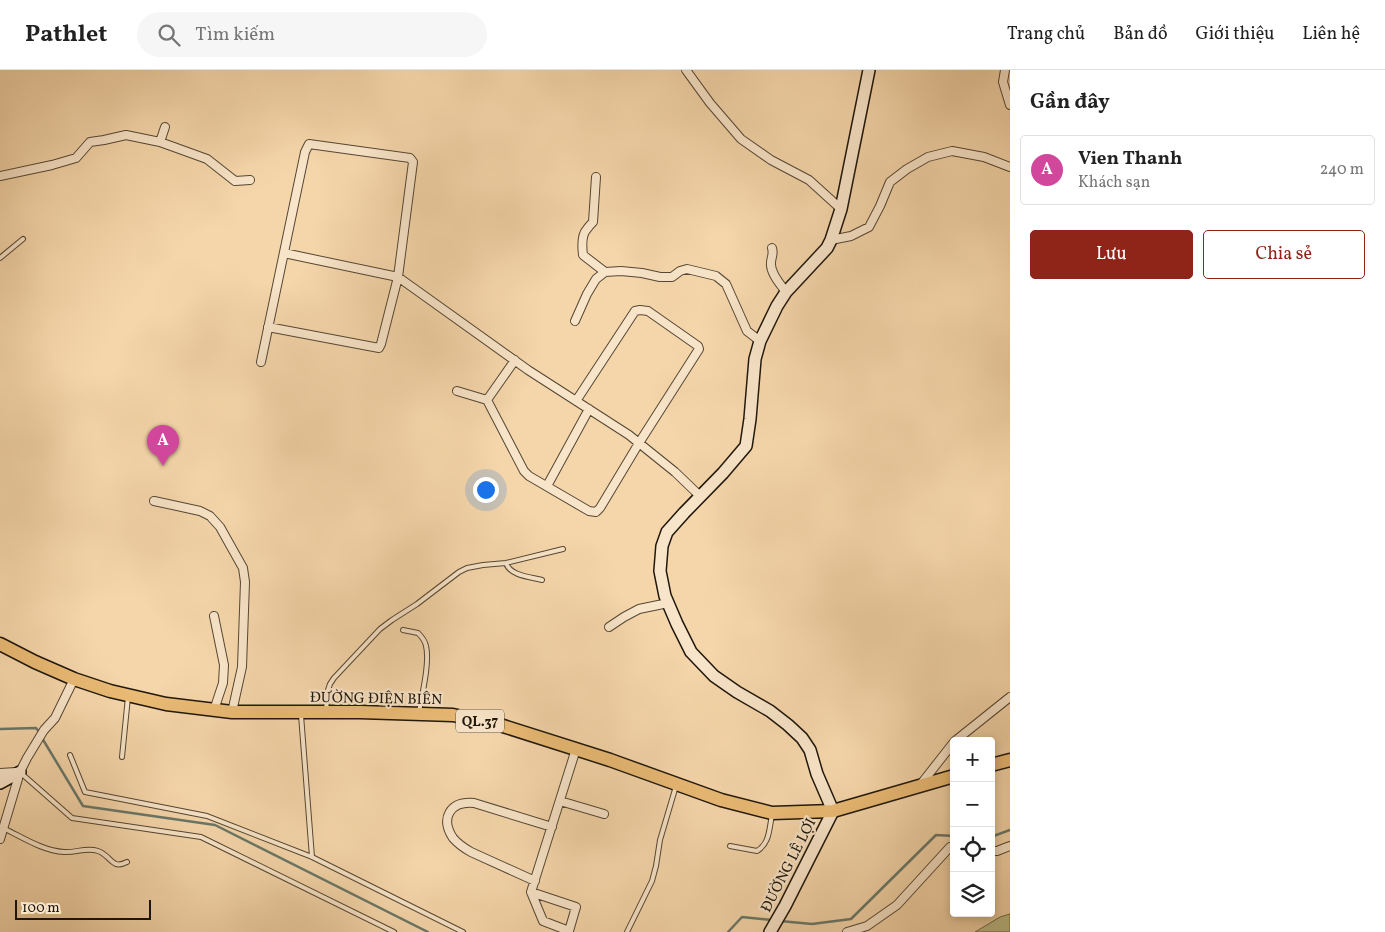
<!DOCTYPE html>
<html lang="vi">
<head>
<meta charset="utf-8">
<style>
	:root { --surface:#fff; --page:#f6f6f6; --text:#222; --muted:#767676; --line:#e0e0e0; --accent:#8f2418 }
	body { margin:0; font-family:Vollkorn,serif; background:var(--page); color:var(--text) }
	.controls { position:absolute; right:15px; bottom:15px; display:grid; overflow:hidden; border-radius:5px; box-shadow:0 2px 8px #0003 }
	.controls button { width:45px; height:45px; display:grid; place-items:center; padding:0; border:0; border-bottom:1px solid var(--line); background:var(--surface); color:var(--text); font:25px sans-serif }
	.scale { position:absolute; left:15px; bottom:12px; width:136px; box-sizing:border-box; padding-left:5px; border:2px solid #1f170c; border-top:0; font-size:14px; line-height:18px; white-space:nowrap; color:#1f170c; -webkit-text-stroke:4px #f8e4c8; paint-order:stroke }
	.you { position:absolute; left:485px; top:419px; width:18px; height:18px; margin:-12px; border:4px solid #fff; border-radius:50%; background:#1a73e8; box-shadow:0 0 0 8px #1a73e833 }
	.badge { display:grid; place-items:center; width:32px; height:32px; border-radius:50%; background:var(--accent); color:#fff; font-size:16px; font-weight:700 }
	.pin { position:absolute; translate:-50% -41px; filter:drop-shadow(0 1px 2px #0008) }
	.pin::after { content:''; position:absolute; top:26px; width:18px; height:15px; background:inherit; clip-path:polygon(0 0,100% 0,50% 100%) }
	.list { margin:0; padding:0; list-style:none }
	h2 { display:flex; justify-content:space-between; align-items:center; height:65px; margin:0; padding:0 20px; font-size:21px }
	h2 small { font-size:16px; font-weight:400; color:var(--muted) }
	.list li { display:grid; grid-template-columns:32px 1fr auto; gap:15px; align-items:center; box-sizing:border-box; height:70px; margin:0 10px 10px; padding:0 10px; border:1px solid var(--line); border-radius:5px }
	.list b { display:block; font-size:19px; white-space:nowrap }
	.list p { margin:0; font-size:16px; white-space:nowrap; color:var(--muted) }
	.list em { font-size:16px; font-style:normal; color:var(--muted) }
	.actions { display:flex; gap:10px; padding:15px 20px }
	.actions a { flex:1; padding:11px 0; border:1px solid var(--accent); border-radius:5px; text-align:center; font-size:18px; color:var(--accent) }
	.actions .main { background:var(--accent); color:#fff }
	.icon { flex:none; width:28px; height:28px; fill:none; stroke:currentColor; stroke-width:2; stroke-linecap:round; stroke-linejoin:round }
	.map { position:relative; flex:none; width:1010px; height:862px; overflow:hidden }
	header { display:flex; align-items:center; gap:30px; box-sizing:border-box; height:70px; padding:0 25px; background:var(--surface); border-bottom:1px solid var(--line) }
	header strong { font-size:24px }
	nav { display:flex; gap:28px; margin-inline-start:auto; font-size:18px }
	.search { width:350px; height:45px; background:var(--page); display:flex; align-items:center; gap:12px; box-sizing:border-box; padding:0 18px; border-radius:28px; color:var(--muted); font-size:19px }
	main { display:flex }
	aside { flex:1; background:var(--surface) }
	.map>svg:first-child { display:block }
	.green { fill:#bcbd88; stroke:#6e6a4a }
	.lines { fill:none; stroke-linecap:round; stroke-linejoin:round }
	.stream { stroke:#6a786a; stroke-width:2.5 }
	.lane-casing { stroke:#544734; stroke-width:6 }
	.street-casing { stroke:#544734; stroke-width:10 }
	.secondary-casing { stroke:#1f170c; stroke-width:14 }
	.primary-casing { stroke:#1f170c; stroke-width:15 }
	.lane { stroke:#f8e4c8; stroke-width:4 }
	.street { stroke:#f8e4c8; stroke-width:8 }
	.secondary { stroke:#f8e4c8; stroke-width:11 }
	.primary { stroke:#eabb75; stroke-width:12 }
	.labels { text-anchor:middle; stroke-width:4.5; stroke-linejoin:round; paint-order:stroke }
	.shield { fill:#f8e4c8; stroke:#605444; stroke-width:1 }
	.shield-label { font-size:14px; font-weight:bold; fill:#1f170c }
	.street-label { font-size:15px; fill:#1f170c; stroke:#f8e4c8 }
</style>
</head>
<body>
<header>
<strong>Pathlet</strong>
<div class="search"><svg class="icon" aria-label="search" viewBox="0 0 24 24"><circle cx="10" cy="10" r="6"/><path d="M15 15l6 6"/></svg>Tìm kiếm</div>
<nav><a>Trang chủ</a><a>Bản đồ</a><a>Giới thiệu</a><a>Liên hệ</a></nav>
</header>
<main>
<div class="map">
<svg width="1010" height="862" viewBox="0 0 1010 862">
	<rect width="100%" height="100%" fill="#f5d6aa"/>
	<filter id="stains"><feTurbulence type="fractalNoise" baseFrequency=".004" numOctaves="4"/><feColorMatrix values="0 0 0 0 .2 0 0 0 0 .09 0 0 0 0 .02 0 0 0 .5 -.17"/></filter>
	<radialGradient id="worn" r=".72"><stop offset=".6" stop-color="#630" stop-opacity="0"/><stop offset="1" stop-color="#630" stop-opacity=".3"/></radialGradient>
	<path class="green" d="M1010,844V862H975L1000,847Z"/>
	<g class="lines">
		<path class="stream" d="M0,659L36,658L40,663
			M42,668L83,736L215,755L428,862
			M991,767L1010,760
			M780,851L812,854L851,849L936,765L954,766
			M728,862L742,847L772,850"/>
		<g class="lane-casing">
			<path id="lane" d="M0,188L23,169
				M506,493C510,506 531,507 542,510
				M403,560L418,563C421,566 425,570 426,576C430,592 422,625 419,642
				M326,640L328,620L330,614L334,608L380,559L392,550L417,534L459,502L467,498L483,495L506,493L563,479
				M301,645L312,787
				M70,685L85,722L207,746L312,787L463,862
				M122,687L128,627
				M22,704L72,748L201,767L394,862
				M3,758C22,767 43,781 64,782C76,783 86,777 98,781C112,786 111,800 127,792
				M730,776L757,781C770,773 769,759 772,745
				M627,862L652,811L656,796L660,770L676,716"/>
		</g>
		<g class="street-casing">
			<path id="street" d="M686,0L710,33L741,69L771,90L809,110L841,139
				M1005,0L1003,12L1010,35
				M160,72L165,57
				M0,106L52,95L76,88L90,72L104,70L126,65L160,72L207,89L235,111L250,110
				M596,107L593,152C591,154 589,156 587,159C581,165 582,177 583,185L605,202
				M831,170L851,166L869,157L880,136L890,112L907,99L928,87L952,81L984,87L1010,97
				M772,178C774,185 771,187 771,193C770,203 781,215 786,222
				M284,183L398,207L528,300L629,365L675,402L700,426
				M575,251L587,224L596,209L605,202L621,201L642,203L660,207H672L680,201L687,199L716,206L726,214L747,261L760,271
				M261,292L305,82L309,74L410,88L413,92L398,207L381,274L379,278L268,257
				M457,321L487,330L524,401L529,406L589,441L596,442L600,438L639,373L699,279L698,276L648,241L640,240L635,241L576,331
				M487,330L515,290
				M547,416L589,339
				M154,431L200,441L210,446L220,457L243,498L245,512L242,597L232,642
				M609,557L624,547L639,539L668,533
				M214,640L223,613L224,595L214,546
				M955,671L1010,627
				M0,703L16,702
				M921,714L954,672
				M560,731L604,744
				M0,769L20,702L27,688L44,660L55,648L74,609
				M991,781H997L1010,776
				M535,811L471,782C464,778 458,774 453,768C440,748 450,731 474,733L552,757
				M531,822L576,837L569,861L543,851L531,822L576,679
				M847,862L867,856L897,835L950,777L954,778"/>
		</g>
		<g class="secondary-casing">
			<path id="secondary" d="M0,713L20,702
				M770,862L785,836L833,741L817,704L810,680L802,668L788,655L770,641L737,622L714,606L691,582L677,554L665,526L660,501L662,476L667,462L684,443L723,403L746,376L750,349L755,289L760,271L777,236L786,222L827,178L831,170L841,139L869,0"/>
		</g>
		<g class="primary-casing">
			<path id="primary" d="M0,574L35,592L74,609L110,621L166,634L232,642H360L453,645L500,655L610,690L721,730L772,743L833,741L954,706
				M991,695L1010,690"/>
		</g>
		<use href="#lane" class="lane"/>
		<use href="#street" class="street"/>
		<use href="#secondary" class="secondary"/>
		<use href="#primary" class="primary"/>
	</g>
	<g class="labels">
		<rect class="shield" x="456" y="639.5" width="48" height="23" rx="4"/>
		<g class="shield-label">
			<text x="480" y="656">QL.37</text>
		</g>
		<g class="street-label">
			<text transform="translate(376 628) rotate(1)" y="5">ĐƯỜNG ĐIỆN BIÊN</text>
			<text transform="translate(788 795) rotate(-63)" y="5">ĐƯỜNG LÊ LỢI</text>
		</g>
	</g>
	<rect width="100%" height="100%" filter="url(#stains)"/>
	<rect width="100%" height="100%" fill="url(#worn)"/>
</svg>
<div class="controls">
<button>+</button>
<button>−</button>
<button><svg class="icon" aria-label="locate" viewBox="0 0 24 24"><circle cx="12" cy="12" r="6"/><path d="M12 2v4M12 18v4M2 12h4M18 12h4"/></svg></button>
<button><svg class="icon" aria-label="layers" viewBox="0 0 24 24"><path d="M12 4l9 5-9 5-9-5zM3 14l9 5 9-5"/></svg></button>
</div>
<div class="scale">100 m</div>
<div class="you"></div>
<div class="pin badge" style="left:163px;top:396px;background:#d1479c">A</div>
</div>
<aside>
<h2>Gần đây<small></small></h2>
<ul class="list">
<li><span class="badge" style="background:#d1479c">A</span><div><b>Vien Thanh</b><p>Khách sạn</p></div><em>240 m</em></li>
</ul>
<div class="actions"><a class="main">Lưu</a><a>Chia sẻ</a></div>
</aside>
</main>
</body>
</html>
